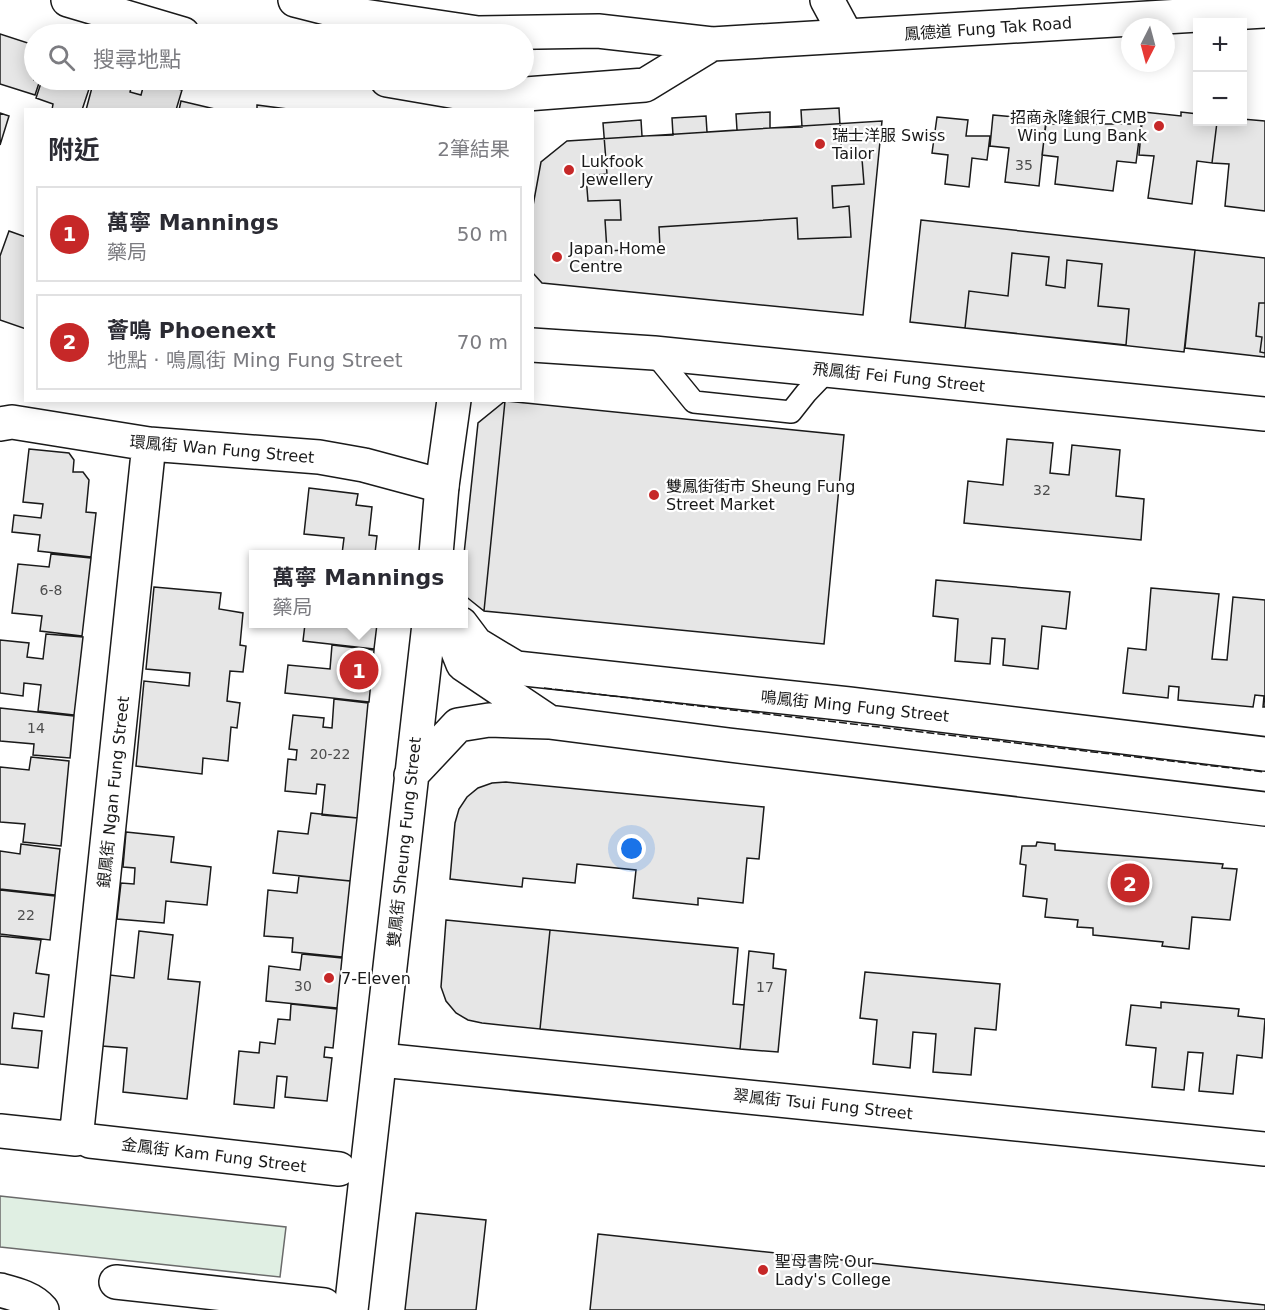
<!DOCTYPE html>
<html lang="zh-TW">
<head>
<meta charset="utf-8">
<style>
	:root { --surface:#fff; --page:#f2f2f3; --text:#2b2b33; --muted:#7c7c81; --line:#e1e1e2; --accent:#c62828 }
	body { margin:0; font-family:"DejaVu Sans","Noto Sans TC",sans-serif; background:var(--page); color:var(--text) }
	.controls { position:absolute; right:18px; top:18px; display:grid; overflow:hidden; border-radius:0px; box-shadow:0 3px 15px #0003 }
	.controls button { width:54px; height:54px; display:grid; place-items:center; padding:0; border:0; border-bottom:2px solid var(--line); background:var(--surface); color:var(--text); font:30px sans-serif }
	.compass { position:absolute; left:1121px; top:18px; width:54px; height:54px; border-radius:50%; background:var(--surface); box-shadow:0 3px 15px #0003; rotate:186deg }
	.you { position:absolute; left:632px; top:849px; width:21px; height:21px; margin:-15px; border:4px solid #fff; border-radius:50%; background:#1a73e8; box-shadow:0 0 0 9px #1a73e833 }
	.badge { display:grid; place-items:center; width:39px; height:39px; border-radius:50%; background:var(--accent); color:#fff; font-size:20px; font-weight:700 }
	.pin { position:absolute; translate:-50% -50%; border:3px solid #fff; box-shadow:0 2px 6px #0006 }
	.popup { position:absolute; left:249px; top:550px; width:219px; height:78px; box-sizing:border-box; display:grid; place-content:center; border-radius:0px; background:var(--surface); filter:drop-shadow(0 2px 4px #0005); font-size:20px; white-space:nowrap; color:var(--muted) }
	.popup b { font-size:22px; color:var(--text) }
	.popup::after { content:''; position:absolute; left:50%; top:100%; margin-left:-12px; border:12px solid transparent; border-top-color:var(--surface) }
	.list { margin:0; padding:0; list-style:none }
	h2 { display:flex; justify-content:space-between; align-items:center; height:78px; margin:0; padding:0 24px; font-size:26px }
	h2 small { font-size:20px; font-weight:400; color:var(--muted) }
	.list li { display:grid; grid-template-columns:39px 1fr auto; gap:18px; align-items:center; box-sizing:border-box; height:96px; margin:0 12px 12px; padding:0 12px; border:2px solid var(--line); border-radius:0px }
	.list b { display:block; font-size:22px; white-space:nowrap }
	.list p { margin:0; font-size:20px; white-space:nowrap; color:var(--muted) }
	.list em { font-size:20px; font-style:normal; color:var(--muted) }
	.icon { flex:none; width:33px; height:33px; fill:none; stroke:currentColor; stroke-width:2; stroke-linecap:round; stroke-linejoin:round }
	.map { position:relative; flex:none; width:1265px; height:1310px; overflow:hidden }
	.search { position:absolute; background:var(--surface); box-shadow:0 3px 15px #0003; left:24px; top:24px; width:510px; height:66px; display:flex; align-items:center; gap:15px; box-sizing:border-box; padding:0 21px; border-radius:33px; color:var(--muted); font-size:22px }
	.panel { position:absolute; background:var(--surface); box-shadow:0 3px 15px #0003; left:24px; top:108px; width:510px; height:294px; border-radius:0px }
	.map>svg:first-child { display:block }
	.green { fill:#e0efe3; stroke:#6a6a6a; stroke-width:1.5 }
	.building { fill:#e6e6e6; stroke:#1a1a1a; stroke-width:1.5 }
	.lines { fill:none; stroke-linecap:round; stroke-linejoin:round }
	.service-casing { stroke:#1a1a1a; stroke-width:24 }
	.pedestrian-casing { stroke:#1a1a1a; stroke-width:36 }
	.minor-casing { stroke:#1a1a1a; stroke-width:36 }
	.tertiary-casing { stroke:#1a1a1a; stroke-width:36 }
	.secondary-casing { stroke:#1a1a1a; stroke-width:36 }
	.service { stroke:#fff; stroke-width:21 }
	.pedestrian { stroke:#fff; stroke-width:33 }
	.minor { stroke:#fff; stroke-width:33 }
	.tertiary { stroke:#fff; stroke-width:33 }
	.secondary { stroke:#fff; stroke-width:33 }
	.fence { stroke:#1a1a1a; stroke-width:1.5; stroke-dasharray:8 3; stroke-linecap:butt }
	.poi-dot { fill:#c62828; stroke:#fff; stroke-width:2 }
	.labels { text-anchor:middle; stroke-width:4.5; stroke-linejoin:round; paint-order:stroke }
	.number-label { font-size:14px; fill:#4d4d4d }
	.street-label { font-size:16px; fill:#1a1a1a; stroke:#fff }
	.poi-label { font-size:16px; fill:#1a1a1a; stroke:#fff; text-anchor:start }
</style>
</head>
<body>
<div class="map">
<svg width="1265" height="1310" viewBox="0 0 1265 1310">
	<rect width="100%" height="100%" fill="#fff"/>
	<path class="green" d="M0,1196L286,1227L280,1277L0,1247Z"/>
	<path class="building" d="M0,34L34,45V80H40L35,95L0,84Z
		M42,80H92L82,110H52L53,104L36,98Z
		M94,80H133L130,92L141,95L145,80L182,90L176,110H86Z
		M181,101L219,110H179Z
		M257,105L287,109V110H257Z
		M839,108L842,160L862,159L864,184L832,186L833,208L849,206L851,237L798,239L797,218L659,227L660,248L607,251L605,220H621L620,200L588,201L586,176L607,174L603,123L641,120L642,136L673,135L672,118L706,116L707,132L737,130L736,114L770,112V128L802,127L801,110Z
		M1143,112L1181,116V112L1198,114V122H1217L1212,163L1197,161L1192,204L1148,198L1154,156L1139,155Z
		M0,113L9,116L0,145Z
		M993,115L1046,120L1039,186L1005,182L1009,148L990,146Z
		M937,117L968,120L966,136H990L987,160L972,158L969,187L945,184L948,155L932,153Z
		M1242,119L1265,121V211L1225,206L1229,164L1212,163L1217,122H1242Z
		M882,121L863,315L542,283L532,272V211L541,162L567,141Z
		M1046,124H1141L1136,163L1117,161L1113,191L1055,184L1058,157L1042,155Z
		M921,220L1195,250L1184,352L910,322Z
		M9,231L26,237V329L0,320V256Z
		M1195,250L1265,258V357L1185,348Z
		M1012,253L1049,257L1046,285L1065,288L1067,260L1102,264L1098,306L1129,309L1126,345L965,328L969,291L1008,296Z
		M1259,303H1265V353L1260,352L1262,337L1256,336Z
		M505,401L844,435L824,644L484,611Z
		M505,401L844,435L824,644L484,611L464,595V554L478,423Z
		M1007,439L1053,443L1050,473L1069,475L1072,445L1120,450L1116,496L1144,499L1141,540L964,523L968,481L1003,485Z
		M29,449L69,453L74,460L73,472H83L89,480L86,512L96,513L91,557L38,551L40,535L12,532L14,515L41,518L43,504L23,502Z
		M309,488L358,494L356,505L372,507L369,535L377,536L375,553L385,554H342L344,538L304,534Z
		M51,554L91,558L82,636L40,631L42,616L12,613L18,564L49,567Z
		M936,580L1070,592L1066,629L1042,626L1038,669L1003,665L1005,639L992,638L990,664L955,661L958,619L933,616Z
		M154,587L221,593L219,609L243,613L240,645L246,646L243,672L230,671L227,701L240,703L237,728L231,727L228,761L203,758L202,774L136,766L144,681L189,686L190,673L146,669Z
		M1151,588L1219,594L1212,659L1227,660L1233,597L1265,600V707H1263L1264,696L1255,695L1253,707L1178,700L1179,687L1169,686L1168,698L1123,693L1128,648L1146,650Z
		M305,624H377L374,649L303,641Z
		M46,634L83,637L74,715L38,711L41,685L24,683L23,696L0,693V640L29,643L27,657L43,659Z
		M332,645L374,650L369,702L285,693L288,665L330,669Z
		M334,699L368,703L357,818L322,815L325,785L317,784L316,794L285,791L288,759L296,760L297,750L289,749L293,715L324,718L323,727L332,728Z
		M0,708L74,716L70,758L33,755L34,744L0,741Z
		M31,757L69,761L61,846L23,842L25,824L0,822V767L29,770Z
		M506,782L764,807L759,859L747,858L743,903L698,898V905L633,898L636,870L577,864L575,883L523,878L522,887L450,879L455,823L459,809L467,797L478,788L492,783Z
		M311,813L357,818L350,881L273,873L278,831L308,834Z
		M126,832L174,837L171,862L211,867L207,905L166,901L164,923L117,919L121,883L134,884L135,868L123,867Z
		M1037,842L1055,844V850L1223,864L1222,868L1237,869L1230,920L1192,917L1189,949L1162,946L1163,942L1093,935V928L1077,927L1078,920L1045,917L1047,899L1023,896L1026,865L1020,864L1022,846H1036Z
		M21,844L60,849L55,895L0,889V851L20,854Z
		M299,876L350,881L342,957L292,952L293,938L264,936L268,890L297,893Z
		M0,890L55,896L50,940L0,934Z
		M446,920L550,930L540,1029L482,1023L468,1020L456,1013L446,1001L441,987Z
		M550,930L738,948L733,1004L744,1005L740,1049L540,1029Z
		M139,931L173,935L168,979L200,982L187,1099L123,1092L127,1048L102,1046L110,975L134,978Z
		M0,936L41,940L36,973L49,975L44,1017L14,1013L12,1028L42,1031L38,1068L0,1064Z
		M749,951L774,954L773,968L786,970L778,1052L740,1049Z
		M302,954L342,958L337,1008L266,1001L269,966L300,970Z
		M865,972L1000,984L996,1030L975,1028L971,1075L933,1072L936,1034L913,1032L910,1068L873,1064L877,1020L860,1018Z
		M1161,1002L1239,1009L1238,1016L1265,1019L1262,1058L1237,1055L1233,1094L1199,1091L1203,1053L1188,1052L1184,1090L1152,1087L1156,1048L1126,1045L1131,1005L1161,1008Z
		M291,1004L337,1009L333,1048L325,1047L324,1057L332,1058L327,1101L285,1097L287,1077L277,1076L274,1108L234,1104L239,1051L259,1053L260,1042L275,1044L278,1019L290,1020Z
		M416,1213L486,1220L476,1310H405Z
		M598,1234L1265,1305V1310H590Z"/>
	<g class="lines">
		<g class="service-casing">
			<path id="service" d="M654,353L694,402L791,412L806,393L829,369"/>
		</g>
		<g class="pedestrian-casing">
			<path id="pedestrian" d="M90,1141L339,1169
				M116,1282L324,1305"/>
		</g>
		<g class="minor-casing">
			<path id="minor" d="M827,0L846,35
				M532,345L654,353L1265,414
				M0,424L12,422L149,444L319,457L364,465L442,486
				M461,624L476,644L516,668L849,704L1265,754
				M381,1060L1265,1149
				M0,1131L76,1139L149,444
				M0,1290C15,1294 32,1298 42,1310"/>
		</g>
		<g class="tertiary-casing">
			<path id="tertiary" d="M436,554L442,486L454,400
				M447,624L463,664L549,722
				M411,775L458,725L489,720L549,722L729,745L1265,809
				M351,1310L429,624"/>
		</g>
		<g class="secondary-casing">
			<path id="secondary" d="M68,0L183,34
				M295,0L350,14L478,33L598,31L712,44L1265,11
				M387,80L486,97L645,85L712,44"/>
		</g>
		<use href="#service" class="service"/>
		<use href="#pedestrian" class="pedestrian"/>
		<use href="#minor" class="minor"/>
		<use href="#tertiary" class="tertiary"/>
		<use href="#secondary" class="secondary"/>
		<path class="fence" d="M544,688L1265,772"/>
	</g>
	<g class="poi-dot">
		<circle cx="1159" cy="126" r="6"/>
		<circle cx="820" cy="144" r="6"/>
		<circle cx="569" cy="170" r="6"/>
		<circle cx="557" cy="257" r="6"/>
		<circle cx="654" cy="495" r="6"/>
		<circle cx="329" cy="978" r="6"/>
		<circle cx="763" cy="1270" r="6"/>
	</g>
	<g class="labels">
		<g class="number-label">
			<text x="1024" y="170">35</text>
			<text x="1042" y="495">32</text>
			<text x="51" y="595">6-8</text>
			<text x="36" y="733">14</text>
			<text x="330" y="759">20-22</text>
			<text x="26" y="920">22</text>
			<text x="303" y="991">30</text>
			<text x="765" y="992">17</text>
		</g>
		<g class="street-label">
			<text transform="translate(988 28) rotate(-4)" y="6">鳳德道 Fung Tak Road</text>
			<text transform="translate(899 377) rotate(6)" y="6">飛鳳街 Fei Fung Street</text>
			<text transform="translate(222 449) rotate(5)" y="6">環鳳街 Wan Fung Street</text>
			<text transform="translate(855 706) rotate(6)" y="6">鳴鳳街 Ming Fung Street</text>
			<text transform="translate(113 792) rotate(-84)" y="6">銀鳳街 Ngan Fung Street</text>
			<text transform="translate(404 842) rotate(-84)" y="6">雙鳳街 Sheung Fung Street</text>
			<text transform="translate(823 1104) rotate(6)" y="6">翠鳳街 Tsui Fung Street</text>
			<text transform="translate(214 1155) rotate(7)" y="6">金鳳街 Kam Fung Street</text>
		</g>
		<g class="poi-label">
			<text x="1147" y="123" text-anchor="end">招商永隆銀行 CMB<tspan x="1147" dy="18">Wing Lung Bank</tspan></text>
			<text x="832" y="141">瑞士洋服 Swiss<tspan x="832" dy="18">Tailor</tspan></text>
			<text x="581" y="167">Lukfook<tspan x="581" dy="18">Jewellery</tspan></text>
			<text x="569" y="254">Japan Home<tspan x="569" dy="18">Centre</tspan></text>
			<text x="666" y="492">雙鳳街街市 Sheung Fung<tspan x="666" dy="18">Street Market</tspan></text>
			<text x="341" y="984">7-Eleven</text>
			<text x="775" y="1267">聖母書院 Our<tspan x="775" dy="18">Lady's College</tspan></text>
		</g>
	</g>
</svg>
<div class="controls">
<button>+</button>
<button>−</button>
</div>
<svg class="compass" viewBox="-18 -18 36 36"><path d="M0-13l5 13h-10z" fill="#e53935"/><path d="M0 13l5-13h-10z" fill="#7c7c81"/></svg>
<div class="you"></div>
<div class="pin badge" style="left:359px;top:670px">1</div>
<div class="popup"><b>萬寧 Mannings</b>藥局</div>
<div class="pin badge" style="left:1130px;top:883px">2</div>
<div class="search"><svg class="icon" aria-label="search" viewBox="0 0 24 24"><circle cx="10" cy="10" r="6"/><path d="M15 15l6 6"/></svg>搜尋地點</div>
<section class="panel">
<h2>附近<small>2筆結果</small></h2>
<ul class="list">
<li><span class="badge">1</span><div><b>萬寧 Mannings</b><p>藥局</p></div><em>50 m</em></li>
<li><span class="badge">2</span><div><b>薈鳴 Phoenext</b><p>地點 · 鳴鳳街 Ming Fung Street</p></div><em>70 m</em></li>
</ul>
</section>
</div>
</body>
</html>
